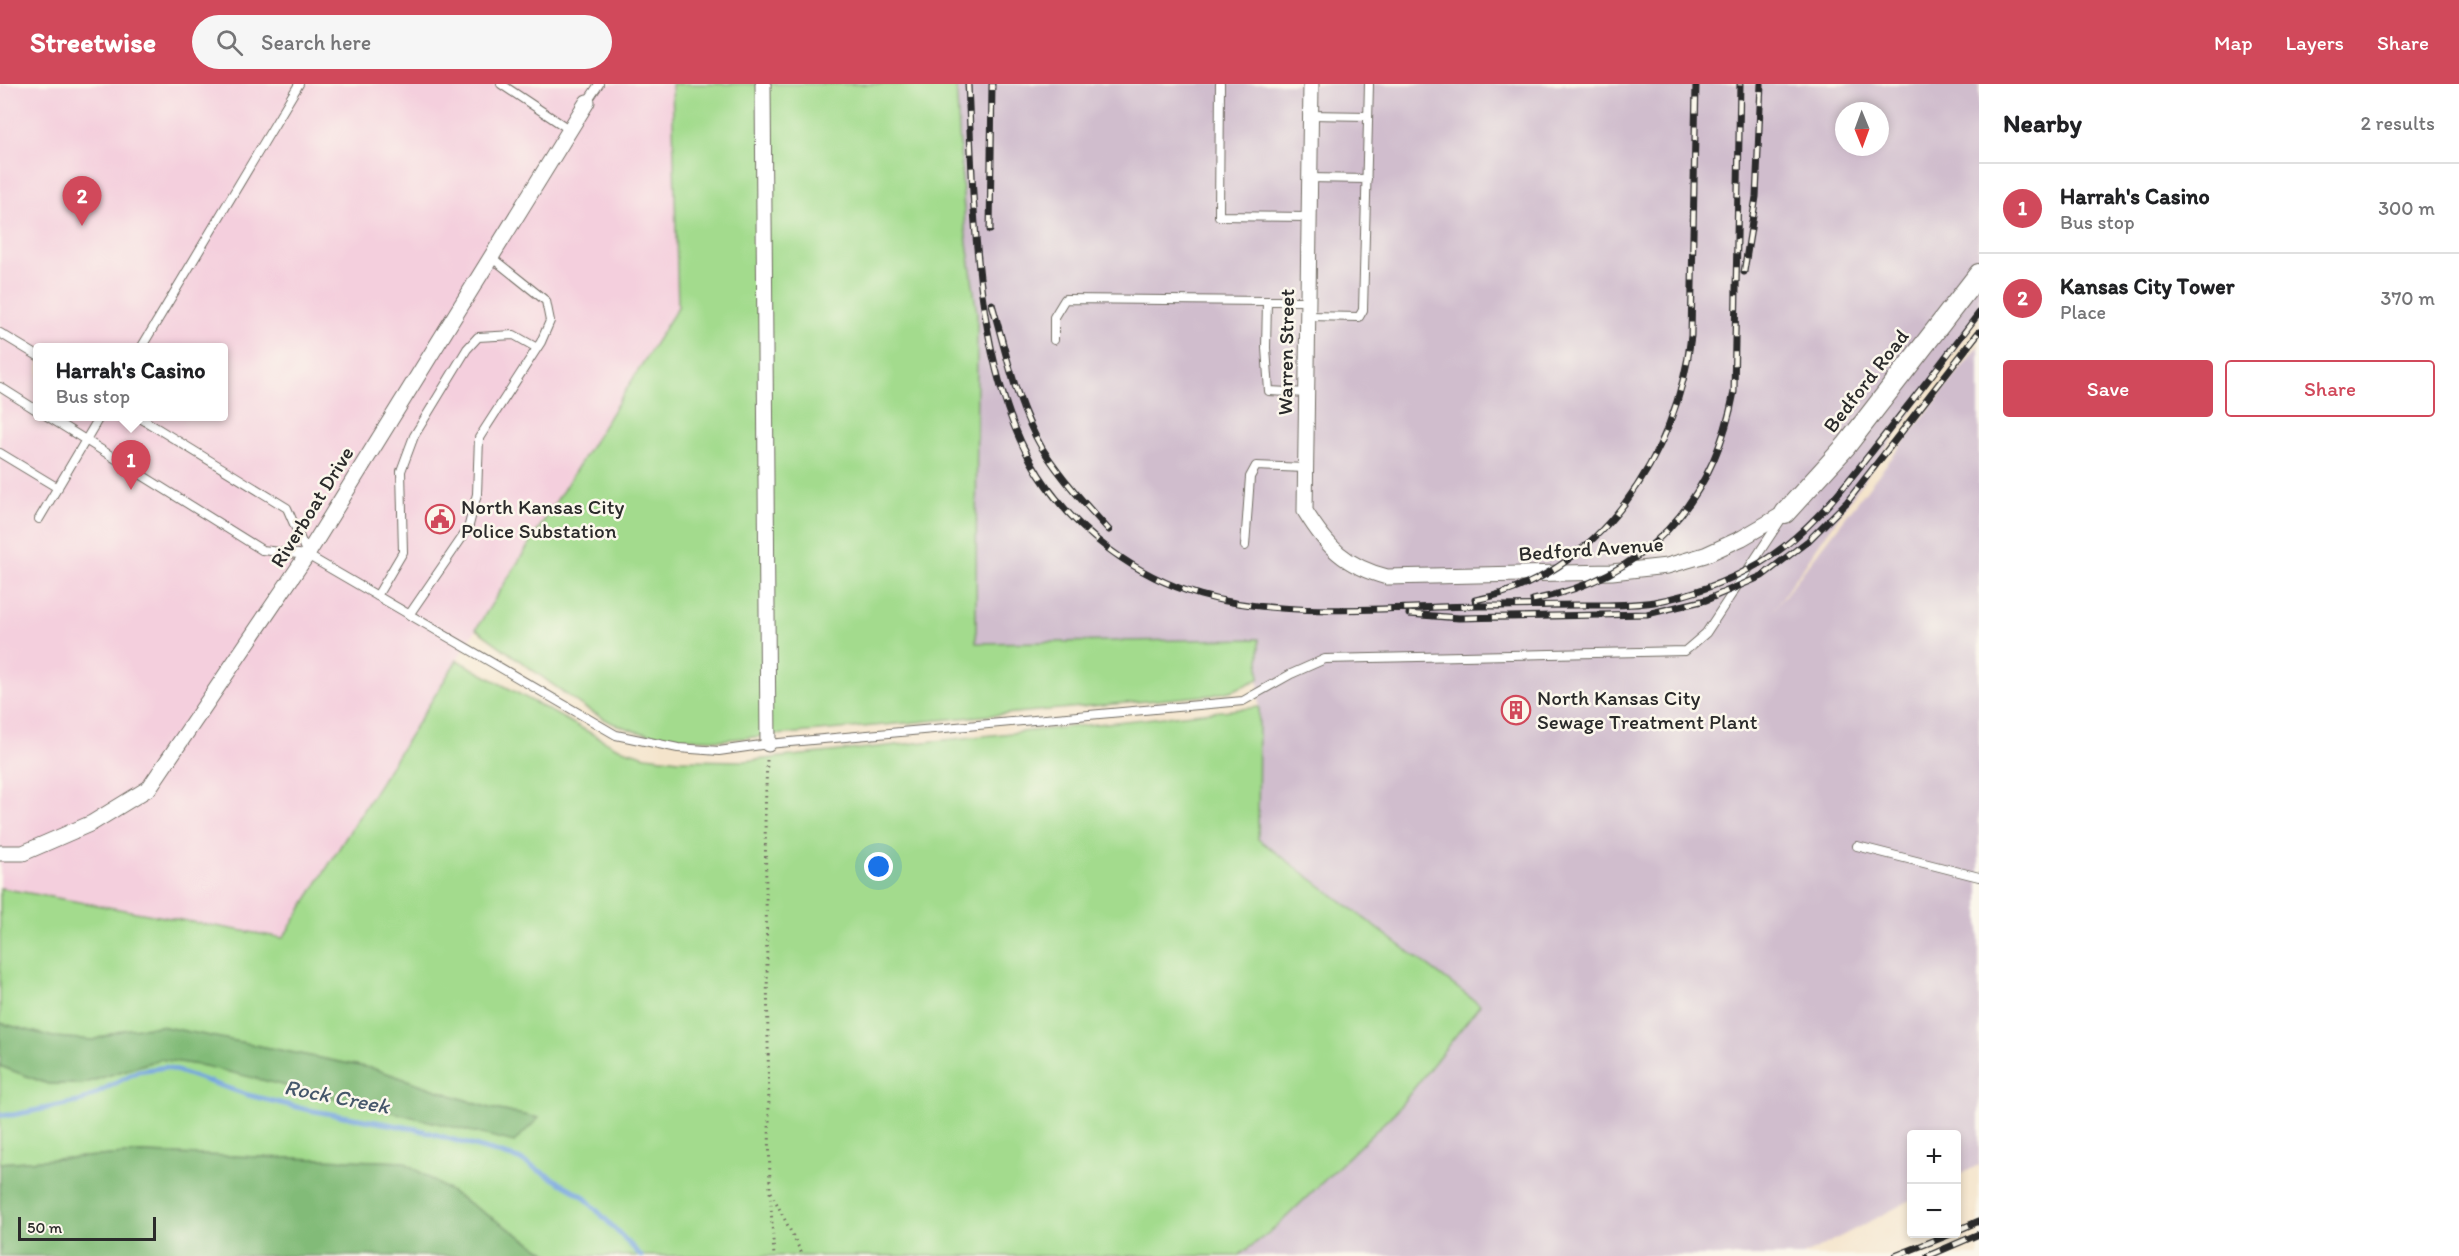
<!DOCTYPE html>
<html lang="en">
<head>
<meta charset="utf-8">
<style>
	:root { --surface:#fff; --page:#f6f6f6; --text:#202124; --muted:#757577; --line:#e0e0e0; --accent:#d1495b }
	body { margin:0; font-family:Itim,sans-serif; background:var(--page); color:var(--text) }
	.controls { position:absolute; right:18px; bottom:18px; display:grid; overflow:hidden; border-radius:6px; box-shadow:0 3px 9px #0003 }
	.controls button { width:54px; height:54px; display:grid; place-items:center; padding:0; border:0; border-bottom:2px solid var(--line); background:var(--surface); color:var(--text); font:30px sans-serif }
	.compass { position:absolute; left:1835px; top:18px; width:54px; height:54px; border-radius:50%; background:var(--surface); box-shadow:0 3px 9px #0003; rotate:179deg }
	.scale { position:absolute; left:18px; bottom:15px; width:138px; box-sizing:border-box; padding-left:6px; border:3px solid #2b2b2b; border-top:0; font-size:16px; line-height:21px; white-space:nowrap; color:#2b2b2b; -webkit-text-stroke:4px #fbf7ec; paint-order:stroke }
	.you { position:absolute; left:879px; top:783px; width:21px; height:21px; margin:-15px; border:4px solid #fff; border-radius:50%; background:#1a73e8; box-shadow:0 0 0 9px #1a73e833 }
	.badge { display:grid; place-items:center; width:39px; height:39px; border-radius:50%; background:var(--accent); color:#fff; font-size:20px; font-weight:700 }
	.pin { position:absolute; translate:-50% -50px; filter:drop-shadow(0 2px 3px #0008) }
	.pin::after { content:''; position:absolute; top:32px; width:21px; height:18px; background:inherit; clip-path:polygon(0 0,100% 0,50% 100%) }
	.popup { position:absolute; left:33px; top:259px; width:195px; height:78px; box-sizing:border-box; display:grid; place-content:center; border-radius:6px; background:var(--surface); filter:drop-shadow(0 2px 4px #0005); font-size:20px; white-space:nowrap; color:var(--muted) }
	.popup b { font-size:22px; color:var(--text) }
	.popup::after { content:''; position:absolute; left:50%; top:100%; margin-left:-12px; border:12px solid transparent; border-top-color:var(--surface) }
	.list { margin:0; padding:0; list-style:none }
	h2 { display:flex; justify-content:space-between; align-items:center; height:78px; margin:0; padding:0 24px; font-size:26px }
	h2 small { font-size:20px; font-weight:400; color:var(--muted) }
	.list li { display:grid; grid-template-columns:39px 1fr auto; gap:18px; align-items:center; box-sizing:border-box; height:90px; padding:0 24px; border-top:2px solid var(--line) }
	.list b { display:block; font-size:22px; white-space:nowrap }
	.list p { margin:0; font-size:20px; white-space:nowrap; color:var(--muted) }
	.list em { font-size:20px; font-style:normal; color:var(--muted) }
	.actions { display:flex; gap:12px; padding:18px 24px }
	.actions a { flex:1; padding:14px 0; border:2px solid var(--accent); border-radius:6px; text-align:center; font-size:21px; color:var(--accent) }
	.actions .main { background:var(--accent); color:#fff }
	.icon { flex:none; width:33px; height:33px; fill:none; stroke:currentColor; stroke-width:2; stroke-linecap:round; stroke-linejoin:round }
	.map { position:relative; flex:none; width:1979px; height:1172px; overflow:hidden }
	header { display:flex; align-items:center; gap:36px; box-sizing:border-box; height:84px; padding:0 30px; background:var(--accent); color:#fff }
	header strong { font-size:28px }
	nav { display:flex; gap:33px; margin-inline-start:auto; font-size:21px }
	.search { width:420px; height:54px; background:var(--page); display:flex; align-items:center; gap:15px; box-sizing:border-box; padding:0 21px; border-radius:33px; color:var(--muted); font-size:22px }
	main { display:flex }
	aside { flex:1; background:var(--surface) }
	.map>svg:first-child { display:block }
	.built { fill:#f4cfdd; fill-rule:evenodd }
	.industrial { fill:#d0bdcd; fill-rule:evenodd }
	.green { fill:#a3db8d; stroke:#67835c; stroke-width:1.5 }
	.forest { fill:#82bb78; stroke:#567352; stroke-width:1.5 }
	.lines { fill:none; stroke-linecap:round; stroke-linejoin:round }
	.stream { stroke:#74a5df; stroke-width:5 }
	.service-casing { stroke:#716c63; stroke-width:10 }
	.minor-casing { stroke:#716c63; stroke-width:17 }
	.tertiary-casing { stroke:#716c63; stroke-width:22 }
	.path { stroke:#716c63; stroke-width:3; stroke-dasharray:1.5 4.5; stroke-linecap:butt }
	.service { stroke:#fff; stroke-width:8 }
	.minor { stroke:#fff; stroke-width:15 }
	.tertiary { stroke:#fff; stroke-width:20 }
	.rail-casing { stroke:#2b2b2b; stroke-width:7 }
	.rail { stroke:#fbf7ec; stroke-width:4.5; stroke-dasharray:14; stroke-linecap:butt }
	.labels { text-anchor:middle; stroke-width:5; stroke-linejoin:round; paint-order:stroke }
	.street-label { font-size:21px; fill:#2b2b2b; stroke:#fbf7ec }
	.poi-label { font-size:21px; fill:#2b2b2b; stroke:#fbf7ec; text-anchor:start }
	.water-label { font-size:22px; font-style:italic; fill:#45566a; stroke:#fbf7ec }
</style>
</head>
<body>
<header>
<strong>Streetwise</strong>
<div class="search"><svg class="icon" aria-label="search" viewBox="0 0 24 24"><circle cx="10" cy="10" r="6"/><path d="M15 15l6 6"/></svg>Search here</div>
<nav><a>Map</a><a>Layers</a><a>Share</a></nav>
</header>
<main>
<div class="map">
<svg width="1979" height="1172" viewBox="0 0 1979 1172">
	<rect width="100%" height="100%" fill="#fbf7ec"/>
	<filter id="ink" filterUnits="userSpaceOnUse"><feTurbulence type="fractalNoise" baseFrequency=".0167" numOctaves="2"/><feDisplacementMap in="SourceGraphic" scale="12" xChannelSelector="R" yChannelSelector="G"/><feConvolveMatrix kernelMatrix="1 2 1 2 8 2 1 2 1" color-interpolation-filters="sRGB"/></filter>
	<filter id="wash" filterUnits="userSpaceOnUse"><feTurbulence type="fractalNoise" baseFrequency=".008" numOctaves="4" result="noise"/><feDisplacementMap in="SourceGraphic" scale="24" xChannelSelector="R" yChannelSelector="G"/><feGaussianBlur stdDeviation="1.35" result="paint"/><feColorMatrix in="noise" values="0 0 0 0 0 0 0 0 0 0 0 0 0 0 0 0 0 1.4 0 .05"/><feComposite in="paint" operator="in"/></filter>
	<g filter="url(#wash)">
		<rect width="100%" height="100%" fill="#f4e4cb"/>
		<path class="built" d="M0,0H672L678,223L283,854L0,804ZM38,264H224V332H38Z"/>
		<path class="industrial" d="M956,0H1979V231L1772,528L1979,261V1081L1957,1092L1956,1050H1912L1911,1116L1803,1172H1238L1275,1144L1396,1027L1480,921L1258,755L1259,555L976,559L977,230L965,144ZM1844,27H1880V63H1844Z"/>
		<path class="green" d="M672,0H956L965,144L977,230L976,559L1259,555V595L1234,606L1213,611L721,656L663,653L638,648L612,639L585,624L476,545L678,223Z
			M457,576L616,663L646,672L679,676L745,677L1259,623L1258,755L1480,921L1396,1027L1275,1144L1238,1172H552L404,1078L141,1069L0,1079V982L48,1000H82L160,975L538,1034L489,1024L375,985L160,942L123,946L93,956L53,953L0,939V804L283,854Z"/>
		<path class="forest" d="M0,939L53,953L93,956L123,946L160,942L375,985L489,1024L539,1034L514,1058L205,982L160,975L82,1000H48L0,982Z
			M141,1069L404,1078L552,1172H0V1079Z"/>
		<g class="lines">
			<path class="stream" d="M0,1031H13L82,1017L138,987L166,983L248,1011L309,1026L416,1045L519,1075L583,1112L641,1172"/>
		</g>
	</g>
	<g filter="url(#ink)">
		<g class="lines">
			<g class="service-casing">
				<path id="service" d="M501,0L570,46
					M1220,0L1219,132L1309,133
					M587,18L599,0
					M1310,31L1368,32
					M1309,94L1367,95
					M1308,232L1359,233L1363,226L1369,0
					M0,249L38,272
					M1054,256V233L1065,215L1267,217
					M141,264L299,0
					M0,303L38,327
					M1307,309L1269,307L1266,264L1267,217H1308
					M47,332L262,466L307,471L616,651L678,664L719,667L768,660L1243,617L1291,590L1325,575L1685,567L1706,549L1780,437
					M137,332L287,424L307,470
					M0,369L58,404
					M39,435L100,332
					M1245,462L1250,393L1256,382L1305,384
					M377,512L403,468L401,387L414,352L467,265L478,253L514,251L537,264
					M409,531L468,445L477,410L479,354L541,258L550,237L546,217L491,173
					M1857,762L1979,793"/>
			</g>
			<g class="minor-casing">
				<path id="minor" d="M763,0L768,660
					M1311,0L1305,427C1327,463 1345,482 1387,493L1612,488L1667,482L1705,471L1742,454L1785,429
					M0,769H23L92,739L149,704L307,471L587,18"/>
			</g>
			<g class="tertiary-casing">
				<path id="tertiary" d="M1785,429L1846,362L1979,190"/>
			</g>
			<path class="path" d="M767,676L765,732L770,1107L774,1172
				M771,1108L803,1172"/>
			<use href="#service" class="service"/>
			<use href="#minor" class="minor"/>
			<use href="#tertiary" class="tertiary"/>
			<g class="rail-casing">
				<path id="rail" d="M968,0C974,120 973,288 1039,391C1076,448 1135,492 1200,511C1283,535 1394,523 1480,522C1513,522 1546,521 1579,521C1604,521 1629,522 1654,518C1692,511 1727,498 1760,479C1809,450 1843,404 1877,361C1912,317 1946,273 1979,229
					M990,146L992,0
					M1744,188L1756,113L1761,0
					M992,220C1006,268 1016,320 1042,364C1061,394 1085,420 1109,446
					M1475,516C1598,494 1678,370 1691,252L1696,0
					M1533,516C1646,493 1713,420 1734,308L1740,0
					M1409,530L1459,534L1647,530L1706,516L1762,492L1808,457L1847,418L1979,248
					M1956,1147L1979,1137
					M1895,1172L1951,1150
					M1928,1172L1979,1150"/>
			</g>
			<use href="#rail" class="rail"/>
		</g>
	</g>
	<defs>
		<g id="civic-ring" transform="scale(1.5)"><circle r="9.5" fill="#fbf7ec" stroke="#d1495b" stroke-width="1.5"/><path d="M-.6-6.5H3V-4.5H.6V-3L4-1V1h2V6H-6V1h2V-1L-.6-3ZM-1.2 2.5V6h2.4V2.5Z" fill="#d1495b"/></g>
		<g id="building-ring" transform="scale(1.5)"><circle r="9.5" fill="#fbf7ec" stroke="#d1495b" stroke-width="1.5"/><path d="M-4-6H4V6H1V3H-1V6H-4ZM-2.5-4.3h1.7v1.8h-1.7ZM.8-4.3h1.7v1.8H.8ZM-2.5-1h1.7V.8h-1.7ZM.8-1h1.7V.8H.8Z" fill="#d1495b"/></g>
	</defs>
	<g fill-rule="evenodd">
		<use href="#civic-ring" x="440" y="435"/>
		<use href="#building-ring" x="1516" y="626"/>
	</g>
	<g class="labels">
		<g class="street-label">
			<text transform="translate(1286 268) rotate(-89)" y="7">Warren Street</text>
			<text transform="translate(1866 297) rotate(-52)" y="7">Bedford Road</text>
			<text transform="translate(312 423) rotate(-58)" y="7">Riverboat Drive</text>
			<text transform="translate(1591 465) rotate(-4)" y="7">Bedford Avenue</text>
		</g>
		<g class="poi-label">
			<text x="461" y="430">North Kansas City<tspan x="461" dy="24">Police Substation</tspan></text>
			<text x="1537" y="621">North Kansas City<tspan x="1537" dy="24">Sewage Treatment Plant</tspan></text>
		</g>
		<g class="water-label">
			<text transform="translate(337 1012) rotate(11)" y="8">Rock Creek</text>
		</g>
	</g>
</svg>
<div class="controls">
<button>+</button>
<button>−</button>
</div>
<svg class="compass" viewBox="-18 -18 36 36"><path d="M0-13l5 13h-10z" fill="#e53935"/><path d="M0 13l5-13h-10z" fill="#757577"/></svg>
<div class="scale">50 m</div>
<div class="you"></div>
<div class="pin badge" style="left:131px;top:406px">1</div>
<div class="popup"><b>Harrah's Casino</b>Bus stop</div>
<div class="pin badge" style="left:82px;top:142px">2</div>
</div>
<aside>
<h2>Nearby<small>2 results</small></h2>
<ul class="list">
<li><span class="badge">1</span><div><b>Harrah's Casino</b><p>Bus stop</p></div><em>300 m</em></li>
<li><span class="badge">2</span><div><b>Kansas City Tower</b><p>Place</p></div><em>370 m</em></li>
</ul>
<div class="actions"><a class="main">Save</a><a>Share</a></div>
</aside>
</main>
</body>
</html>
